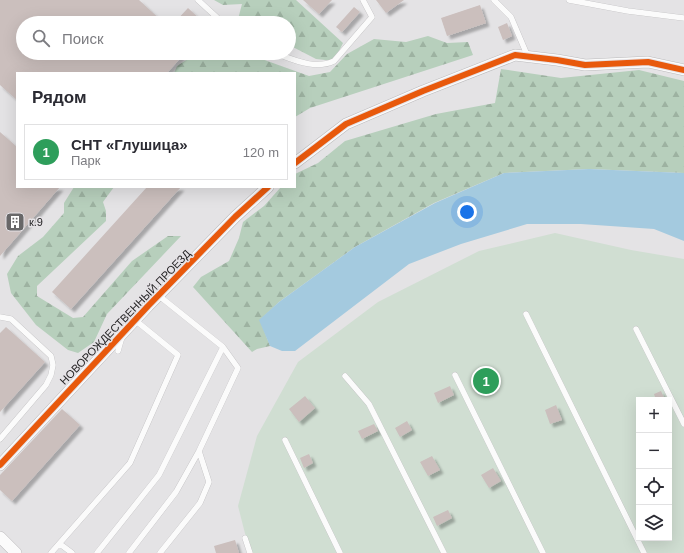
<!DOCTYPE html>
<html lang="ru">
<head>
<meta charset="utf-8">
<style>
	:root { --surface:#fff; --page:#f2f2f3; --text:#2b2b33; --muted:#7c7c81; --line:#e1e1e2; --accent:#686768 }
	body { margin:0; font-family:Helvetica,sans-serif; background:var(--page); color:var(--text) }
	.controls { position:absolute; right:12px; bottom:12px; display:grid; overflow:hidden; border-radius:0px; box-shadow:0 4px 16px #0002 }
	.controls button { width:36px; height:36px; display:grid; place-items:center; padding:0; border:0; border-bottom:1px solid var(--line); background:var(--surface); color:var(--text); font:20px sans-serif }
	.you { position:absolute; left:467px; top:212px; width:14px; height:14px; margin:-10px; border:3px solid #fff; border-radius:50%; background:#1a73e8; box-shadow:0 0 0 6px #1a73e833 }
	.badge { display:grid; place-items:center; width:26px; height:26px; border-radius:50%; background:var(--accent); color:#fff; font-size:13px; font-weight:700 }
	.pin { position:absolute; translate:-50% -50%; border:2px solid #fff; box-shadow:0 1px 4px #0006 }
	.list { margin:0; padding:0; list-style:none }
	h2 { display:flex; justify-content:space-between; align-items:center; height:52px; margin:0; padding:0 16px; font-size:17px }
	h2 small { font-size:13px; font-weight:400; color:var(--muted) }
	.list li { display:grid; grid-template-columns:26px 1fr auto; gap:12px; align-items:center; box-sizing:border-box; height:56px; margin:0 8px 8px; padding:0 8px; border:1px solid var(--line); border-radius:0px }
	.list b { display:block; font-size:15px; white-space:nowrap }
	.list p { margin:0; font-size:13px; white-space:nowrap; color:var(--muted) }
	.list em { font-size:13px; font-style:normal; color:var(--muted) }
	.icon { flex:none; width:22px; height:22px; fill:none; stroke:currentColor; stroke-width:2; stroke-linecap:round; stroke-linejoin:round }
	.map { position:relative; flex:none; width:684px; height:553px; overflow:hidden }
	.search { position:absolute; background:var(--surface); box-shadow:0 4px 16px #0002; left:16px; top:16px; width:280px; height:44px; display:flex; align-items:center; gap:10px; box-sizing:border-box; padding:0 14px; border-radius:22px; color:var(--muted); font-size:15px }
	.panel { position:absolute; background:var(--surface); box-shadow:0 4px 16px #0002; left:16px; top:72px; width:280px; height:116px; border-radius:0px }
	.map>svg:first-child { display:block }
	.green { fill:#d0ded2; fill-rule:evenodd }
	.forest { fill:url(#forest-firs) }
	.water { fill:#a4cadf }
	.building { fill:#cbbfbd; filter:url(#shadow) }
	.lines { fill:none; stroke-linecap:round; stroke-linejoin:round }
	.lane-casing { stroke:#bbbabc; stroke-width:6 }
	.street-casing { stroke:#bbbabc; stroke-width:12 }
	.lane { stroke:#fbfbfb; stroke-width:5.5 }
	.street { stroke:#fbfbfb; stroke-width:11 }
	.cycleway-casing { stroke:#e5e2e6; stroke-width:8 }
	.cycleway { stroke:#e8590c; stroke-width:6 }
	.labels { text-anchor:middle; stroke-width:3; stroke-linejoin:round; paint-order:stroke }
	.poi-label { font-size:11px; fill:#252425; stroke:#e5e2e6; text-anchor:start }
	.street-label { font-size:11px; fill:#252425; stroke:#e5e2e6 }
</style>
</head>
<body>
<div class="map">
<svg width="684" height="553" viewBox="0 0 684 553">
	<defs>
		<pattern id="forest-firs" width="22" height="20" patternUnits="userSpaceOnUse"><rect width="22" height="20" fill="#b7cfbc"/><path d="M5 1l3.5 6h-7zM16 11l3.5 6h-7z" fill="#9db2a1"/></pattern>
		<filter id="shadow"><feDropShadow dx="3.5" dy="3.5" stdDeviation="1" flood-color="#0004"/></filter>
	</defs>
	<rect width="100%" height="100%" fill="#e4e3e5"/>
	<path class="green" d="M555,233L631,250L684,259V553H250L238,506L257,436L298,362L378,302L479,251ZM639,400H669V538H639Z"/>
	<path class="forest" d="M214,0H296L343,43L334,61L316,59L289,45V23H237L242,4L223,5Z
		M428,36L447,43L468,42L473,55L310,108L295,117V73H174L177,66L197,53H227L259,58L309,76L330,72L347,54L374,39L406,42Z
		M501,69L561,78L639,70L684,81V173L589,169L504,173L434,203L355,247L279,302L260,320L270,346L257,349L252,352L193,287L201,277L229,261L239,238L243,222L264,206L281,187H295V174L318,163L345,141L436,114L495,103Z
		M74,187H114L103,202L106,211V221L37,286V296L73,318L83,317L132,261L168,236H181L107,314L94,342L78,353L68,350L36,325L11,293L7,274L18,256L43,237L64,213V203Z"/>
	<path class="water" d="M589,169L684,173V241L654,229L581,224H527L461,244L409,264L295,351H282L270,346L259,320L279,302L355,247L435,203L504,173Z"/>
	<path class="building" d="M0,0H139L164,23H23V53H185L167,73H17V100L0,85Z
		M303,0H332L319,14Z
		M376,0H404L386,13Z
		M480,5L486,23L447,36L441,18Z
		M354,7L360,12L342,32L336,27Z
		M188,8L204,23H174Z
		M507,23L512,36L503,40L498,27Z
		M0,132L17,147V187H60L0,256Z
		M147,187H181L71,309L52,292Z
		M6,327L45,362L0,412V333Z
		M450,386L454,395L438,403L434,393Z
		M661,391L665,400H656L654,394Z
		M305,396L315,408L299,422L289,409Z
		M556,405L562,420L550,424L545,410Z
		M62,409L80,425L12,501L0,490V475Z
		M407,421L412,430L400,437L395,428Z
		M374,424L378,431L362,439L358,431Z
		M309,454L313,463L304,468L300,458Z
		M432,456L440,470L428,476L420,462Z
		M493,468L501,481L489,488L481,475Z
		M448,510L452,518L437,526L433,517Z
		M235,540L239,553H216L214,546Z"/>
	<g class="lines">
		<g class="lane-casing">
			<path id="lane" d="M198,0L223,23
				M494,0L511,17L528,57
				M569,0L628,11L684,18
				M275,53C294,60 315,70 334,61L372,17L363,0
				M526,314L644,553
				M0,317L11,319L51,356L53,365L51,375L46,385L0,439
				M636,329L684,424
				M118,351L122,337
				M455,375L543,553
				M345,376L369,404L444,553
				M285,440L340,553
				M245,538L250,553
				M60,544L72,553
				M51,553L130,463L178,355L135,320
				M97,553L159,475L223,347L158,295
				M129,553L176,492L199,451
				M160,553L200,503L209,482L199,451L238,368L223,347"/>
		</g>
		<g class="street-casing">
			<path id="street" d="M295,163L346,124L423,91L515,55L557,60L585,65L648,62L684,70
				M0,465L148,306L235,217L268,187
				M0,537L16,553"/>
		</g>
		<use href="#lane" class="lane"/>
		<use href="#street" class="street"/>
		<g class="cycleway-casing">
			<path id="cycleway" d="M295,163L346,124L423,91L515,55L557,60L585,65L648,62L684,70
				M0,465L148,306L235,217L268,187"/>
		</g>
		<use href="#cycleway" class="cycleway"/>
	</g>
	<defs>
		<g id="building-square" transform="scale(1)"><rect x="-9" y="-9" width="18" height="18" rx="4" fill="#686768" stroke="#e5e2e6"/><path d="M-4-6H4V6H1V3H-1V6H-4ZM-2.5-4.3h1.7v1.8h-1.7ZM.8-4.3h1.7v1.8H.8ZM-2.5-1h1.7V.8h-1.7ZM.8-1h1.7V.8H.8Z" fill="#fff"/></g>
	</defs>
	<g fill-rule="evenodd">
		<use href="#building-square" x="15" y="222"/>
	</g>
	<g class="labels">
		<g class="poi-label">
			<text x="29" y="226">к.9</text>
		</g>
		<g class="street-label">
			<text transform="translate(125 317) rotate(-46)" y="4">НОВОРОЖДЕСТВЕННЫЙ ПРОЕЗД</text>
		</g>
	</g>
</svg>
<div class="controls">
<button>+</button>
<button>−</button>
<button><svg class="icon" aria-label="locate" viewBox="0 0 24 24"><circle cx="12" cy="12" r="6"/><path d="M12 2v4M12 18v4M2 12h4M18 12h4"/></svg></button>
<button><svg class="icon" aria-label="layers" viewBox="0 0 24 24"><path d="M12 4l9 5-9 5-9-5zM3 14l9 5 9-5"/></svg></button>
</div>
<div class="you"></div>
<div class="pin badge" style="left:486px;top:381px;background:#2e9e5b">1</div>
<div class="search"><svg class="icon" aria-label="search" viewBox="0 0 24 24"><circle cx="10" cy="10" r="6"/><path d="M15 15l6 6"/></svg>Поиск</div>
<section class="panel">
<h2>Рядом<small></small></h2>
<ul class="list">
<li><span class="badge" style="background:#2e9e5b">1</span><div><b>СНТ «Глушица»</b><p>Парк</p></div><em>120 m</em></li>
</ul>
</section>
</div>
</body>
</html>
